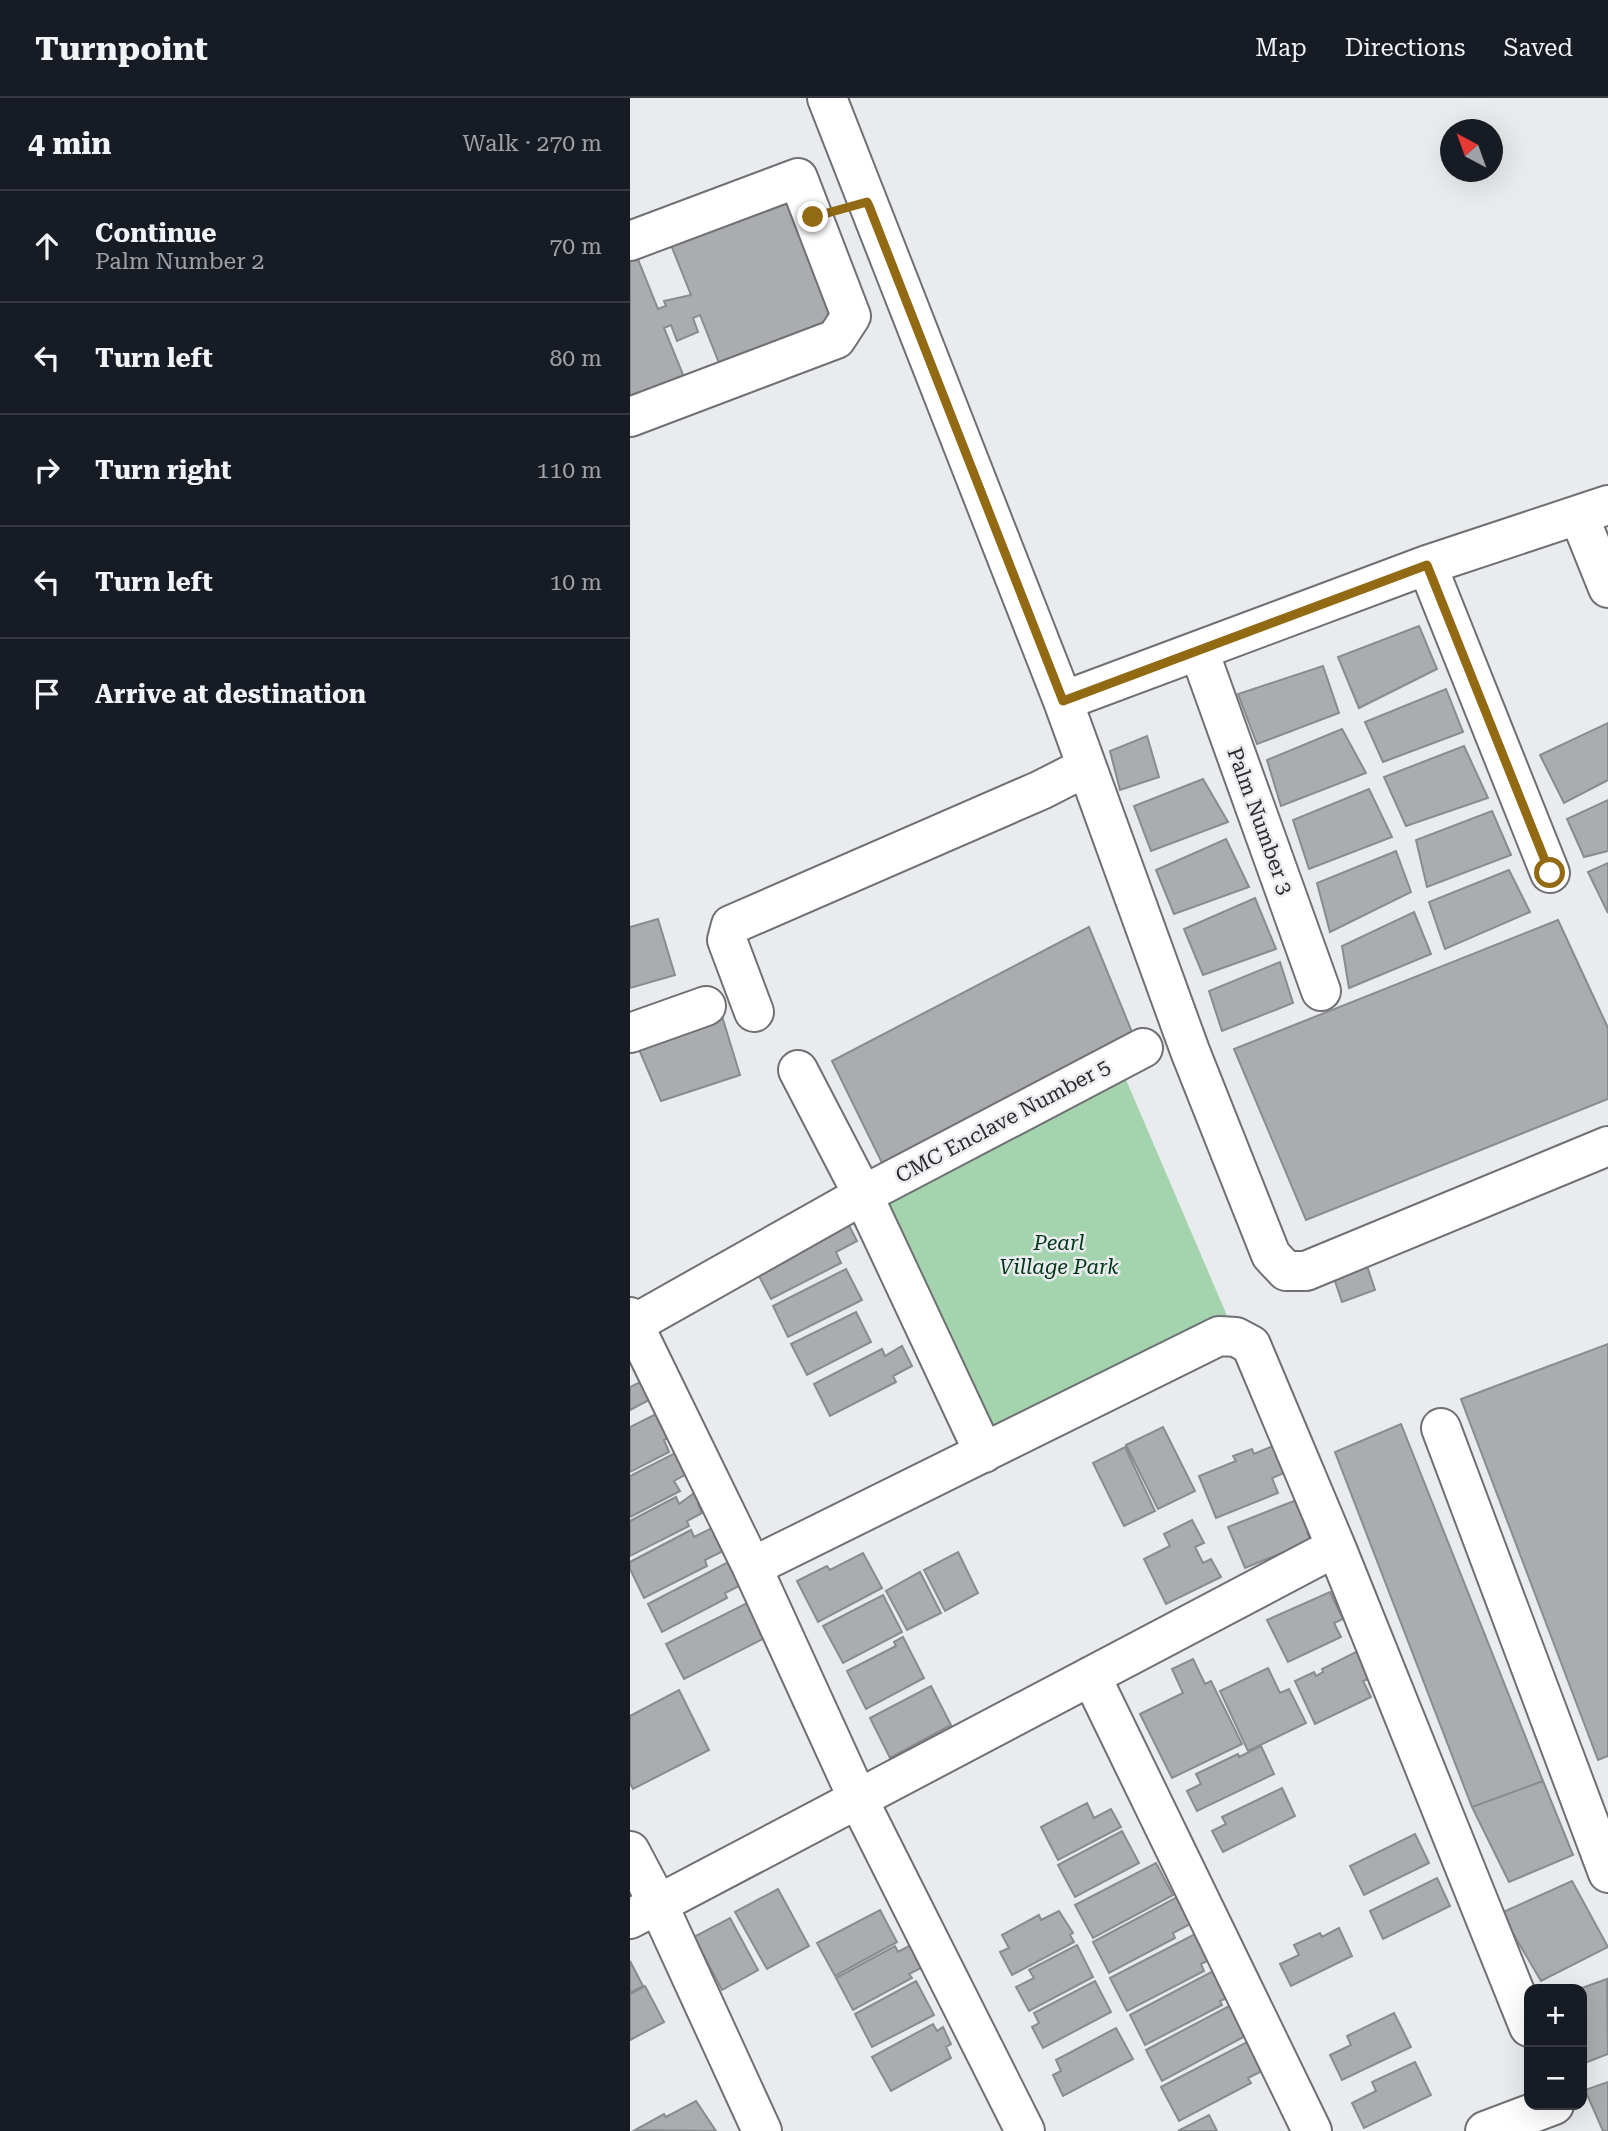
<!DOCTYPE html>
<html lang="en">
<head>
<meta charset="utf-8">
<style>
	:root { --surface:#171b24; --page:#242831; --text:#f1f3f6; --muted:#9ea1a6; --line:#363941 }
	body { margin:0; font-family:"Roboto Serif",serif; background:var(--page); color:var(--text) }
	.controls { position:absolute; right:21px; bottom:21px; display:grid; overflow:hidden; border-radius:14px; box-shadow:0 7px 28px #0002 }
	.controls button { width:63px; height:63px; display:grid; place-items:center; padding:0; border:0; border-bottom:2px solid var(--line); background:var(--surface); color:var(--text); font:35px sans-serif }
	.compass { position:absolute; left:810px; top:21px; width:63px; height:63px; border-radius:50%; background:var(--surface); box-shadow:0 7px 28px #0002; rotate:319deg }
	.stop { position:absolute; width:21px; height:21px; margin:-16px; border:5px solid #936a14; border-radius:50%; background:#fff }
	.stop.end { background:#936a14; border-color:#fff; box-shadow:0 2px 7px #0008 }
	.list { margin:0; padding:0; list-style:none }
	h2 { display:flex; justify-content:space-between; align-items:center; height:91px; margin:0; padding:0 28px; font-size:30px }
	h2 small { font-size:23px; font-weight:400; color:var(--muted) }
	.list li { display:grid; grid-template-columns:46px 1fr auto; gap:21px; align-items:center; box-sizing:border-box; height:112px; padding:0 28px; border-top:2px solid var(--line) }
	.list b { display:block; font-size:26px; white-space:nowrap }
	.list p { margin:0; font-size:23px; white-space:nowrap; color:var(--muted) }
	.list em { font-size:23px; font-style:normal; color:var(--muted) }
	.icon { flex:none; width:38px; height:38px; fill:none; stroke:currentColor; stroke-width:2; stroke-linecap:round; stroke-linejoin:round }
	.map { position:relative; flex:none; width:978px; height:2033px; overflow:hidden }
	header { display:flex; align-items:center; gap:42px; box-sizing:border-box; height:98px; padding:0 35px; background:var(--surface); border-bottom:2px solid var(--line) }
	header strong { font-size:33px }
	nav { display:flex; gap:38px; margin-inline-start:auto; font-size:24px }
	main { display:flex }
	aside { flex:1; background:var(--surface) }
	.map>svg:first-child { display:block }
	.green { fill:#a3d4ae }
	.building { fill:#aaacaf; stroke:#8a8b8e; stroke-width:2 }
	.lines { fill:none; stroke-linecap:round; stroke-linejoin:round }
	.street-casing { stroke:#6f7073; stroke-width:42 }
	.street { stroke:#fff; stroke-width:38 }
	.route { stroke:#936a14; stroke-width:9 }
	.labels { text-anchor:middle; stroke-width:5; stroke-linejoin:round; paint-order:stroke }
	.street-label { font-size:21px; fill:#2a2a2c; stroke:#e9ebee }
	.park-label { font-size:21px; font-style:italic; fill:#003515; stroke:#e9ebee }
</style>
</head>
<body>
<header>
<strong>Turnpoint</strong>
<nav><a>Map</a><a>Directions</a><a>Saved</a></nav>
</header>
<main>
<aside>
<h2>4 min<small>Walk · 270 m</small></h2>
<ul class="list">
<li><svg class="icon" aria-label="ahead" viewBox="0 0 24 24"><path d="M12 20V5M6 11l6-6 6 6"/></svg><div><b>Continue</b><p>Palm Number 2</p></div><em>70 m</em></li>
<li><svg class="icon" aria-label="left" viewBox="0 0 24 24"><path d="M17 20v-9H6M10 6l-5 5 5 5"/></svg><div><b>Turn left</b></div><em>80 m</em></li>
<li><svg class="icon" aria-label="right" viewBox="0 0 24 24"><path d="M7 20v-9h11M14 6l5 5-5 5"/></svg><div><b>Turn right</b></div><em>110 m</em></li>
<li><svg class="icon" aria-label="left" viewBox="0 0 24 24"><path d="M17 20v-9H6M10 6l-5 5 5 5"/></svg><div><b>Turn left</b></div><em>10 m</em></li>
<li><svg class="icon" aria-label="arrive" viewBox="0 0 24 24"><path d="M6 21V4h12l-3 4 3 4H6"/></svg><div><b>Arrive at destination</b></div></li>
</ul>
</aside>
<div class="map">
<svg width="978" height="2033" viewBox="0 0 978 2033">
	<rect width="100%" height="100%" fill="#e9ebee"/>
	<path class="green" d="M494,977L598,1220L360,1334L252,1102Z"/>
	<path class="building" d="M156,88L209,222L91,270L70,217L63,220L68,234L47,243L41,227L34,230L56,284L0,307V156L5,154L28,211L36,208L34,203L61,197L37,137Z
		M789,528L807,571L729,610L708,559Z
		M693,568L709,615L627,646L608,596Z
		M816,591L833,634L753,664L735,624Z
		M978,625V682L934,705L910,657Z
		M712,631L736,675L651,708L637,662Z
		M517,638L529,679L490,692L480,653Z
		M834,648L858,700L776,728L754,679Z
		M573,681L598,724L521,753L504,708Z
		M739,691L762,739L679,771L663,722Z
		M978,702V753L954,759L937,721Z
		M862,713L881,757L797,789L786,742Z
		M596,741L619,789L544,816L526,772Z
		M766,753L781,794L700,834L687,785Z
		M978,765V815L958,774Z
		M879,772L900,814L815,851L799,804Z
		M625,800L646,851L573,877L554,831Z
		M784,814L801,856L719,890L712,848Z
		M28,821L45,877L0,890V829Z
		M928,822L978,930V1001L676,1122L604,951Z
		M459,829L504,939L254,1069L202,963Z
		M650,864L663,905L592,933L579,893Z
		M91,915L110,977L31,1003L5,942Z
		M212,1114L227,1143L206,1154L211,1165L141,1201L120,1161Z
		M735,1162L745,1192L712,1204L702,1174Z
		M216,1171L232,1202L158,1239L143,1208Z
		M226,1214L241,1244L177,1277L161,1246Z
		M978,1246V1658L968,1662L831,1301Z
		M272,1248L282,1268L263,1278L266,1284L200,1318L184,1286L252,1251L255,1258Z
		M10,1284L19,1302L0,1312V1289Z
		M26,1316L38,1340L34,1342L39,1354L0,1374V1329Z
		M771,1326L913,1683L842,1709L705,1354Z
		M533,1329L565,1393L528,1411L496,1347Z
		M643,1348L654,1375L642,1380L648,1395L586,1420L569,1378L606,1363L603,1358L622,1351L624,1356Z
		M495,1349L525,1413L494,1428L463,1365Z
		M49,1353L60,1374L44,1383L50,1393L0,1419V1378Z
		M67,1393L72,1404L68,1406L72,1415L57,1423L59,1428L0,1458V1423L46,1399L49,1406Z
		M669,1401L683,1431L677,1434L681,1443L615,1470L598,1429Z
		M562,1422L574,1445L565,1449L573,1465L581,1461L591,1479L536,1506L514,1461L540,1448L534,1436Z
		M86,1428L97,1451L75,1462L77,1468L14,1500L0,1471V1464L61,1432L64,1439Z
		M328,1454L348,1495L315,1513L294,1472Z
		M233,1455L252,1490L188,1524L167,1483L197,1468L200,1472Z
		M104,1461L117,1484L95,1495L97,1500L32,1534L18,1506Z
		M290,1474L311,1515L277,1532L256,1493Z
		M700,1494L713,1521L704,1525L711,1539L658,1564L637,1522Z
		M253,1497L272,1534L213,1565L193,1528Z
		M123,1502L137,1529L129,1533L133,1541L54,1581L36,1546Z
		M273,1539L294,1580L236,1611L217,1573L266,1548L264,1544Z
		M728,1553L741,1580L733,1583L741,1599L685,1626L665,1583L684,1574L686,1578L693,1574L692,1571Z
		M563,1561L575,1586L581,1583L612,1646L542,1680L510,1616L553,1595L542,1571Z
		M638,1570L650,1595L659,1591L676,1625L618,1653L590,1593Z
		M301,1588L321,1627L260,1660L240,1620Z
		M49,1592L79,1652L3,1691L0,1685V1618Z
		M631,1648L644,1676L567,1713L557,1693L571,1686L566,1676L608,1656L609,1659Z
		M913,1683L943,1757L879,1784L842,1709Z
		M652,1690L665,1718L593,1754L582,1733L596,1726L592,1719Z
		M457,1705L464,1720L481,1711L491,1729L428,1762L411,1729Z
		M492,1733L509,1765L445,1799L428,1767Z
		M785,1736L799,1765L734,1797L720,1768Z
		M526,1765L543,1797L463,1840L445,1807Z
		M807,1780L820,1808L753,1841L740,1813Z
		M942,1783L978,1849L911,1883L871,1815Z
		M148,1791L179,1848L137,1871L105,1814Z
		M549,1798L562,1825L543,1835L545,1840L479,1875L463,1844Z
		M250,1812L267,1844L205,1878L187,1845Z
		M429,1813L443,1835L440,1837L444,1844L382,1877L370,1854L379,1850L372,1837L409,1817L411,1822Z
		M100,1820L128,1872L92,1892L64,1839Z
		M709,1830L722,1858L661,1888L650,1866L669,1857L664,1847L690,1835L692,1839Z
		M567,1835L581,1861L571,1866L574,1873L497,1913L480,1880Z
		M290,1842L302,1864L279,1876L282,1880L223,1912L206,1880L265,1848L268,1854Z
		M447,1847L463,1879L399,1913L386,1889L404,1880L399,1872Z
		M0,1863L13,1888L0,1895Z
		M585,1872L599,1899L590,1903L592,1907L515,1947L500,1917Z
		M977,1881L978,1956L952,1966L949,1891Z
		M286,1883L304,1917L242,1949L225,1916Z
		M465,1883L481,1914L413,1950L402,1929L409,1925L404,1915Z
		M15,1888L34,1924L0,1942V1896Z
		M601,1907L617,1937L532,1983L516,1952Z
		M764,1915L781,1949L712,1982L700,1957L721,1947L717,1938Z
		M303,1926L307,1933L313,1929L321,1946L316,1949L321,1960L261,1993L242,1959Z
		M486,1930L503,1961L433,1998L423,1977L431,1973L426,1962Z
		M621,1942L636,1971L618,1980L621,1985L549,2023L531,1989Z
		M785,1964L801,1997L734,2030L722,2005L746,1993L742,1984Z
		M978,1984V2033H973L955,1992Z
		M66,2003L86,2033L5,2032L34,2016L36,2019Z
		M579,2017L587,2033H548Z"/>
	<g class="lines">
		<g class="street-casing">
			<path id="street" d="M197,0L433,603L560,953L641,1157L656,1173H676L978,1048
				M0,143L168,80L221,218L206,241L0,319
				M949,418L978,490
				M797,467L920,775
				M569,553L691,893
				M433,603L797,467L978,407
				M124,914L97,842L101,827L411,692L456,669
				M0,935L76,908
				M168,972L233,1097L354,1355
				M0,1219L122,1469L228,1701L395,2033
				M4,1226L233,1097L513,950
				M811,1330L978,1775
				M122,1469L589,1238L606,1239L621,1247L706,1449L899,1929
				M461,1578L682,2033
				M0,1753L27,1804L132,2033
				M0,1821L706,1449
				M855,2033L924,2007"/>
		</g>
		<use href="#street" class="street"/>
	</g>
	<g class="lines">
		<path class="route" d="M183,119L237,104L239,108L433,603L797,467L920,775"/>
	</g>
	<g class="labels">
		<g class="street-label">
			<text transform="translate(630 723) rotate(70)" y="7">Palm Number 3</text>
			<text transform="translate(373 1023) rotate(-28)" y="7">CMC Enclave Number 5</text>
		</g>
		<g class="park-label">
			<text x="429" y="1152">Pearl<tspan x="429" dy="24">Village Park</tspan></text>
		</g>
	</g>
</svg>
<div class="controls">
<button>+</button>
<button>−</button>
</div>
<svg class="compass" viewBox="-18 -18 36 36"><path d="M0-13l5 13h-10z" fill="#e53935"/><path d="M0 13l5-13h-10z" fill="#9ea1a6"/></svg>
<div class="stop" style="left:920px;top:775px"></div>
<div class="stop end" style="left:183px;top:119px"></div>
</div>
</main>
</body>
</html>
